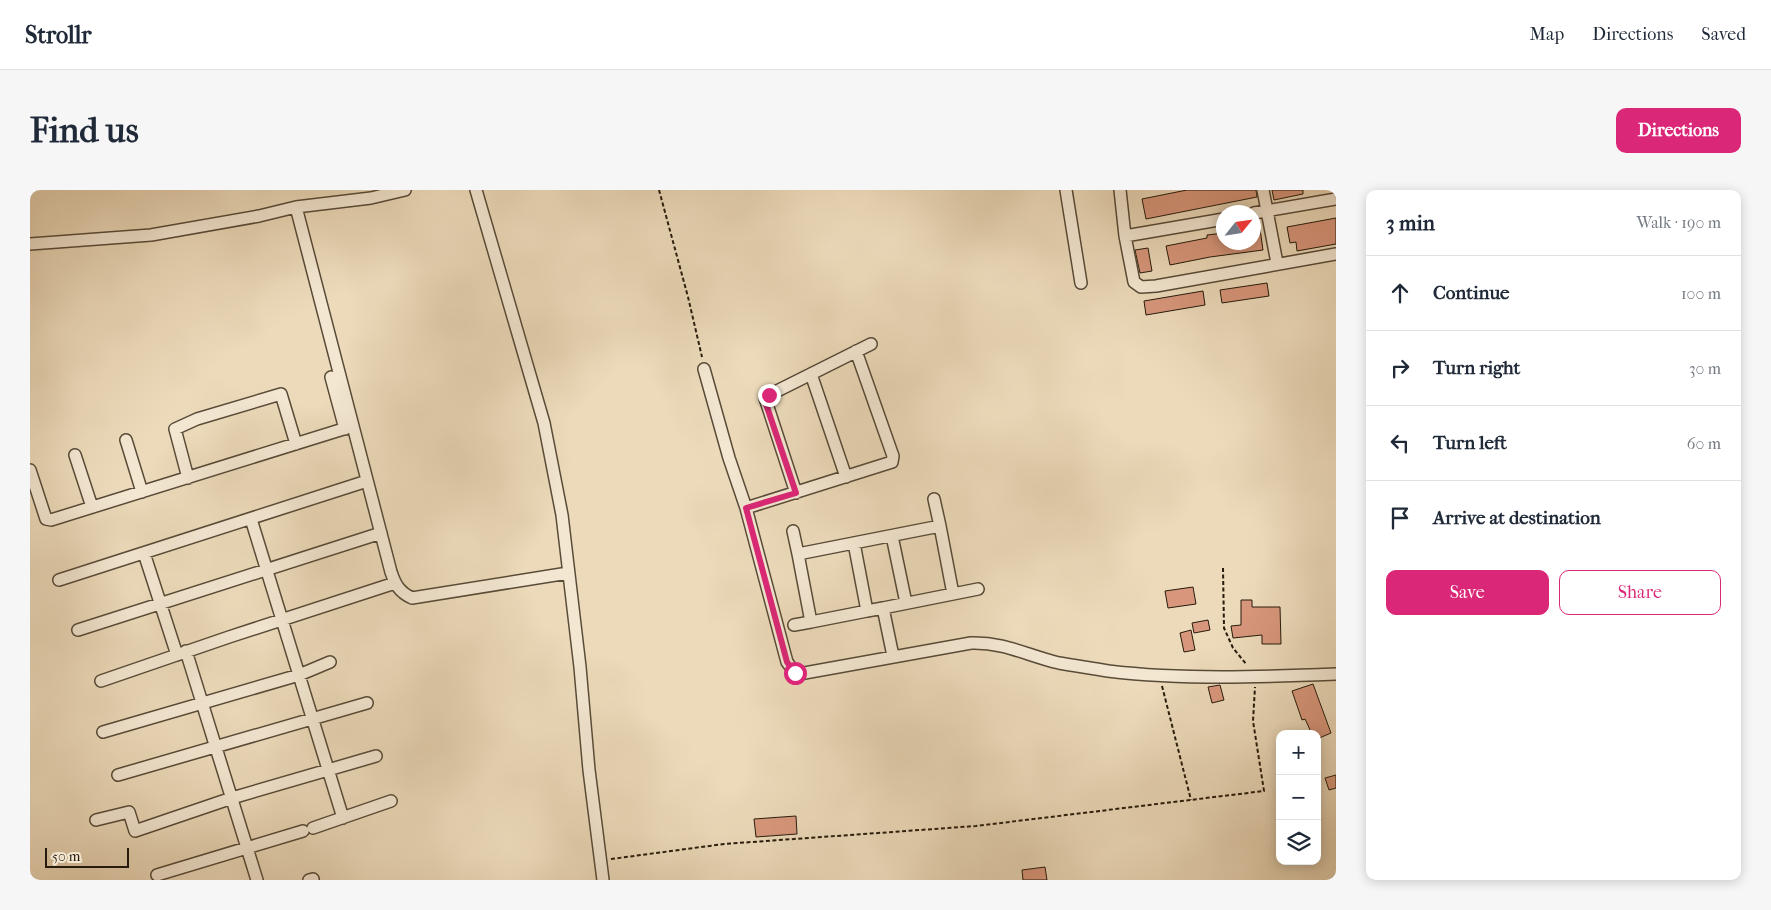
<!DOCTYPE html>
<html lang="en">
<head>
<meta charset="utf-8">
<style>
	:root { --surface:#fff; --page:#f6f6f7; --text:#1f2937; --muted:#747a83; --line:#e0e1e3; --accent:#db2777 }
	body { margin:0; font-family:"IM FELL French Canon",serif; background:var(--page); color:var(--text) }
	.controls { position:absolute; right:15px; bottom:15px; display:grid; overflow:hidden; border-radius:10px; box-shadow:0 2px 12px #0003 }
	.controls button { width:45px; height:45px; display:grid; place-items:center; padding:0; border:0; border-bottom:1px solid var(--line); background:var(--surface); color:var(--text); font:25px sans-serif }
	.compass { position:absolute; left:1186px; top:15px; width:45px; height:45px; border-radius:50%; background:var(--surface); box-shadow:0 2px 12px #0003; rotate:60deg }
	.scale { position:absolute; left:15px; bottom:12px; width:84px; box-sizing:border-box; padding-left:5px; border:2px solid #261b0c; border-top:0; font-size:14px; line-height:18px; white-space:nowrap; color:#261b0c; -webkit-text-stroke:4px #f3e7d2; paint-order:stroke }
	.stop { position:absolute; width:15px; height:15px; margin:-11px; border:4px solid #db2777; border-radius:50%; background:#fff }
	.stop.end { background:#db2777; border-color:#fff; box-shadow:0 1px 5px #0008 }
	.list { margin:0; padding:0; list-style:none }
	h2 { display:flex; justify-content:space-between; align-items:center; height:65px; margin:0; padding:0 20px; font-size:21px }
	h2 small { font-size:16px; font-weight:400; color:var(--muted) }
	.list li { display:grid; grid-template-columns:32px 1fr auto; gap:15px; align-items:center; box-sizing:border-box; height:75px; padding:0 20px; border-top:1px solid var(--line) }
	.list b { display:block; font-size:19px; white-space:nowrap }
	.list em { font-size:16px; font-style:normal; color:var(--muted) }
	.actions { display:flex; gap:10px; padding:15px 20px }
	.actions a { flex:1; padding:11px 0; border:1px solid var(--accent); border-radius:10px; text-align:center; font-size:18px; color:var(--accent) }
	.actions .main { background:var(--accent); color:#fff }
	.icon { flex:none; width:28px; height:28px; fill:none; stroke:currentColor; stroke-width:2; stroke-linecap:round; stroke-linejoin:round }
	.map { position:relative; flex:none; width:1306px; height:690px; overflow:hidden; border-radius:10px }
	header { display:flex; align-items:center; gap:30px; box-sizing:border-box; height:70px; padding:0 25px; background:var(--surface); border-bottom:1px solid var(--line) }
	header strong { font-size:24px }
	nav { display:flex; gap:28px; margin-inline-start:auto; font-size:18px }
	.intro { display:flex; align-items:center; justify-content:space-between; box-sizing:border-box; height:120px; padding:0 30px }
	h1 { margin:0; font-size:35px }
	.button { padding:12px 22px; border-radius:10px; background:var(--accent); color:#fff; font-size:18px; font-weight:700 }
	main { display:flex; gap:30px; padding:0 30px }
	aside { flex:1; background:var(--surface); border-radius:10px; box-shadow:0 2px 12px #0003 }
	.map>svg:first-child { display:block }
	.building { fill:#d8977c; stroke:#261b0c }
	.lines { fill:none; stroke-linecap:round; stroke-linejoin:round }
	.street-casing { stroke:#584b38; stroke-width:14 }
	.path { stroke:#261b0c; stroke-width:2; stroke-dasharray:4 2.5; stroke-linecap:butt }
	.street { stroke:#f3e7d2; stroke-width:11 }
	.route { stroke:#db2777; stroke-width:6 }
</style>
</head>
<body>
<header>
<strong>Strollr</strong>
<nav><a>Map</a><a>Directions</a><a>Saved</a></nav>
</header>
<div class="intro"><h1>Find us</h1><a class="button">Directions</a></div>
<main>
<div class="map">
<svg width="1306" height="690" viewBox="0 0 1306 690">
	<rect width="100%" height="100%" fill="#ecdaba"/>
	<filter id="stains"><feTurbulence type="fractalNoise" baseFrequency=".004" numOctaves="4"/><feColorMatrix values="0 0 0 0 .2 0 0 0 0 .09 0 0 0 0 .02 0 0 0 .5 -.17"/></filter>
	<radialGradient id="worn" r=".72"><stop offset=".6" stop-color="#630" stop-opacity="0"/><stop offset="1" stop-color="#630" stop-opacity=".3"/></radialGradient>
	<path class="building" d="M1157,0H1226L1227,7L1116,29L1112,9Z
		M1242,0H1273V4L1244,10Z
		M1306,28V54L1267,61L1266,52L1260,53L1257,37Z
		M1224,32H1229L1233,60L1180,67L1140,75L1136,56L1177,48V45L1194,43V52H1224Z
		M1118,58L1122,81L1110,83L1105,60Z
		M1237,93L1239,106L1192,113L1190,100Z
		M1173,101L1175,115L1116,125L1114,111Z
		M1163,397L1166,414L1138,418L1135,401Z
		M1211,410H1222V417H1250L1251,454H1232V445L1203,448L1201,436L1211,435Z
		M1178,430L1180,440L1164,443L1162,433Z
		M1161,440L1165,460L1154,462L1150,443Z
		M1283,494L1301,543L1287,549V544H1282L1275,529L1272,530L1262,501Z
		M1190,495L1194,510L1182,513L1178,497Z
		M1306,585V598L1299,600L1295,588Z
		M766,626L767,644L726,647L724,629Z
		M1015,677L1017,690H993L992,680Z"/>
	<g class="lines">
		<g class="street-casing">
			<path id="street" d="M446,0L514,233L532,325L550,477L559,580L573,690
				M1036,0L1051,93
				M1090,0L1095,46L1104,92L1111,97L1126,96L1306,64
				M1233,0L1247,73
				M266,17L361,382C365,394 369,402 382,408L538,383
				M1224,23L1306,9
				M1095,46L1194,29
				M0,54L121,45L229,26L266,17L341,8L375,0
				M674,179L699,268L716,318L757,472L763,480L769,484L941,453C975,452 998,466 1029,473C1045,476 1062,478 1078,481C1153,490 1231,487 1306,484
				M781,184L816,287
				M301,187L315,239
				M96,250L112,302
				M45,265L62,317
				M0,280L16,329L21,330L323,236
				M158,288L145,239L167,229L251,204L266,254
				M766,303L735,208L737,206L841,154
				M904,309L910,336
				M716,318L862,272L863,266L826,161
				M221,329L313,628
				M763,341L768,364
				M862,346L876,413
				M824,353L837,421L853,418
				M114,363L147,465
				M29,390L337,291
				M923,404L948,399
				M837,421L781,432L768,364L910,336L923,404L853,418L863,466
				M764,435L781,432
				M48,440L351,343
				M156,461L227,690
				M71,491L199,447L365,393
				M73,542L269,485L300,472
				M88,585L337,513
				M66,630L99,622L105,641L202,608L346,566
				M283,638L361,611
				M127,685L273,641
				M279,690L283,689"/>
		</g>
		<path class="path" d="M629,0L658,107L672,167
			M1193,378L1194,438L1203,458L1217,475
			M1132,496L1161,610
			M581,669L694,654L946,636L1234,601L1223,531L1225,497"/>
		<use href="#street" class="street"/>
	</g>
	<g class="lines">
		<path class="route" d="M739,205L736,207L735,211L766,303L716,318L757,472L765,483"/>
	</g>
	<rect width="100%" height="100%" filter="url(#stains)"/>
	<rect width="100%" height="100%" fill="url(#worn)"/>
</svg>
<div class="controls">
<button>+</button>
<button>−</button>
<button><svg class="icon" aria-label="layers" viewBox="0 0 24 24"><path d="M12 4l9 5-9 5-9-5zM3 14l9 5 9-5"/></svg></button>
</div>
<svg class="compass" viewBox="-18 -18 36 36"><path d="M0-13l5 13h-10z" fill="#e53935"/><path d="M0 13l5-13h-10z" fill="#747a83"/></svg>
<div class="scale">50 m</div>
<div class="stop" style="left:765px;top:483px"></div>
<div class="stop end" style="left:739px;top:205px"></div>
</div>
<aside>
<h2>3 min<small>Walk · 190 m</small></h2>
<ul class="list">
<li><svg class="icon" aria-label="ahead" viewBox="0 0 24 24"><path d="M12 20V5M6 11l6-6 6 6"/></svg><div><b>Continue</b></div><em>100 m</em></li>
<li><svg class="icon" aria-label="right" viewBox="0 0 24 24"><path d="M7 20v-9h11M14 6l5 5-5 5"/></svg><div><b>Turn right</b></div><em>30 m</em></li>
<li><svg class="icon" aria-label="left" viewBox="0 0 24 24"><path d="M17 20v-9H6M10 6l-5 5 5 5"/></svg><div><b>Turn left</b></div><em>60 m</em></li>
<li><svg class="icon" aria-label="arrive" viewBox="0 0 24 24"><path d="M6 21V4h12l-3 4 3 4H6"/></svg><div><b>Arrive at destination</b></div></li>
</ul>
<div class="actions"><a class="main">Save</a><a>Share</a></div>
</aside>
</main>
</body>
</html>
